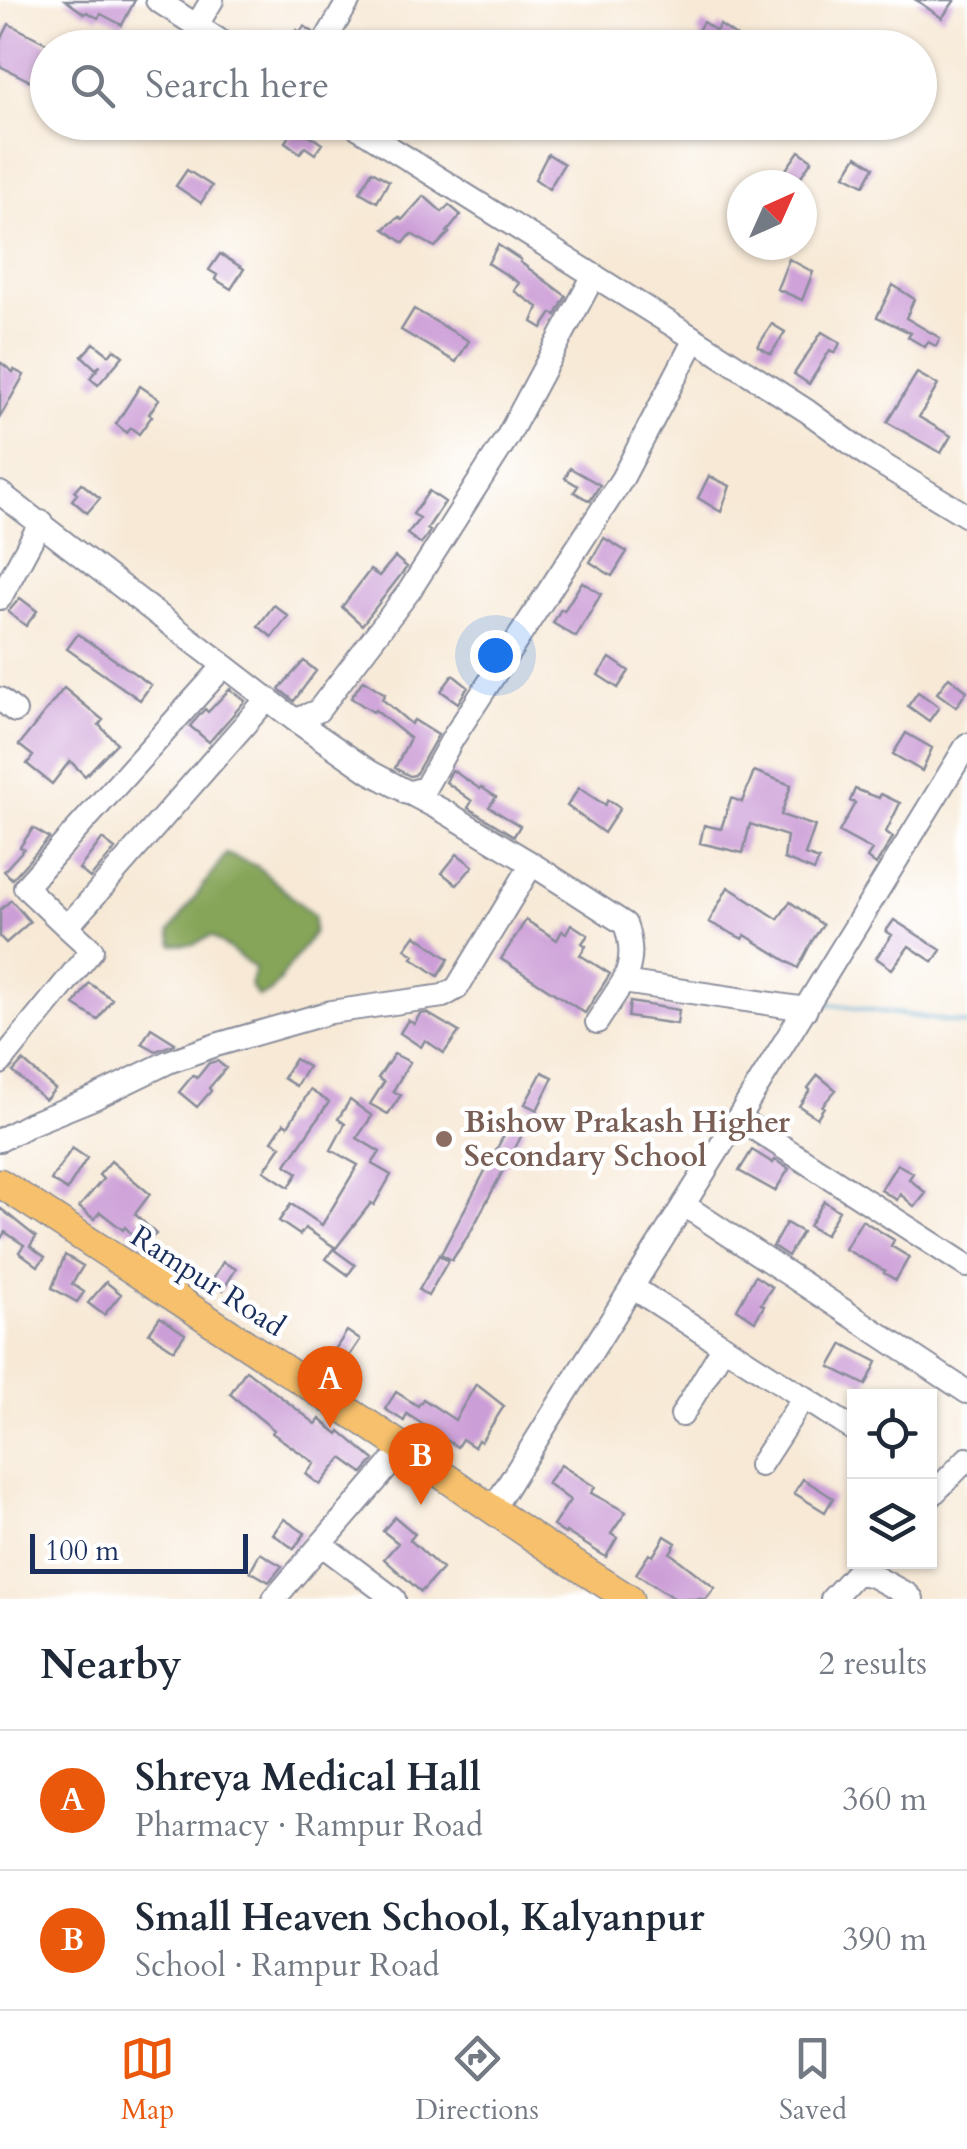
<!DOCTYPE html>
<html lang="en">
<head>
<meta charset="utf-8">
<style>
	:root { --surface:#fff; --page:#f6f6f7; --text:#1f2937; --muted:#747a83; --line:#e0e1e3; --accent:#ea580c }
	body { margin:0; font-family:Cardo,serif; background:var(--page); color:var(--text) }
	.controls { position:absolute; right:30px; bottom:30px; display:grid; overflow:hidden; border-radius:0px; box-shadow:0 2px 8px #0004 }
	.controls button { width:90px; height:90px; display:grid; place-items:center; padding:0; border:0; border-bottom:2px solid var(--line); background:var(--surface); color:var(--text); font:50px sans-serif }
	.compass { position:absolute; left:727px; top:170px; width:90px; height:90px; border-radius:50%; background:var(--surface); box-shadow:0 2px 8px #0004; rotate:45deg }
	.scale { position:absolute; left:30px; bottom:25px; width:218px; box-sizing:border-box; padding-left:10px; border:5px solid #1b2f5e; border-top:0; font-size:28px; line-height:35px; white-space:nowrap; color:#1b2f5e; -webkit-text-stroke:8px #fff; paint-order:stroke }
	.you { position:absolute; left:495px; top:655px; width:35px; height:35px; margin:-25px; border:8px solid #fff; border-radius:50%; background:#1a73e8; box-shadow:0 0 0 15px #1a73e833 }
	.badge { display:grid; place-items:center; width:65px; height:65px; border-radius:50%; background:var(--accent); color:#fff; font-size:32px; font-weight:700 }
	.pin { position:absolute; translate:-50% -82px; filter:drop-shadow(0 2px 5px #0008) }
	.pin::after { content:''; position:absolute; top:52px; width:35px; height:30px; background:inherit; clip-path:polygon(0 0,100% 0,50% 100%) }
	.list { margin:0; padding:0; list-style:none }
	h2 { display:flex; justify-content:space-between; align-items:center; height:130px; margin:0; padding:0 40px; font-size:42px }
	h2 small { font-size:32px; font-weight:400; color:var(--muted) }
	.list li { display:grid; grid-template-columns:65px 1fr auto; gap:30px; align-items:center; box-sizing:border-box; height:140px; padding:0 40px; border-top:2px solid var(--line) }
	.list b { display:block; font-size:38px; white-space:nowrap }
	.list p { margin:0; font-size:32px; white-space:nowrap; color:var(--muted) }
	.list em { font-size:32px; font-style:normal; color:var(--muted) }
	.icon { flex:none; width:55px; height:55px; fill:none; stroke:currentColor; stroke-width:2; stroke-linecap:round; stroke-linejoin:round }
	.map { position:relative; flex:none; width:967px; height:1599px; overflow:hidden }
	.search { position:absolute; background:var(--surface); box-shadow:0 2px 8px #0004; left:30px; right:30px; top:30px; height:110px; display:flex; align-items:center; gap:25px; box-sizing:border-box; padding:0 35px; border-radius:55px; color:var(--muted); font-size:38px }
	.sheet { height:410px; background:var(--surface) }
	nav { display:flex; justify-content:space-around; align-items:center; box-sizing:border-box; height:140px; border-top:2px solid var(--line); background:var(--surface); font-size:28px; color:var(--muted) }
	nav a { display:grid; justify-items:center; gap:5px }
	nav .on { color:var(--accent) }
	.map>svg:first-child { display:block }
	.forest { fill:#86a559; stroke:#506a5c; stroke-width:2.5 }
	.lines { fill:none; stroke-linecap:round; stroke-linejoin:round }
	.stream { stroke:#54a7cf; stroke-width:4 }
	.building { fill:#cc9ed7 }
	.minor-casing { stroke:#898c9a; stroke-width:26 }
	.major-casing { stroke:#898c9a; stroke-width:31 }
	.minor { stroke:#fff; stroke-width:22 }
	.major { stroke:#f7c06c; stroke-width:28 }
	.education-dot { fill:#8d6e63; stroke:#fff; stroke-width:4 }
	.labels { text-anchor:middle; stroke-width:9; stroke-linejoin:round; paint-order:stroke }
	.education-label { font-size:30px; font-weight:bold; fill:#785e54; stroke:#fff; text-anchor:start }
	.street-label { font-size:30px; fill:#1b2f5e; stroke:#fff }
</style>
</head>
<body>
<div class="map">
<svg width="967" height="1599" viewBox="0 0 967 1599">
	<rect width="100%" height="100%" fill="#fff"/>
	<filter id="ink" filterUnits="userSpaceOnUse"><feTurbulence type="fractalNoise" baseFrequency=".01" numOctaves="2"/><feDisplacementMap in="SourceGraphic" scale="20" xChannelSelector="R" yChannelSelector="G"/><feConvolveMatrix kernelMatrix="1 2 1 2 8 2 1 2 1" color-interpolation-filters="sRGB"/></filter>
	<filter id="wash" filterUnits="userSpaceOnUse"><feTurbulence type="fractalNoise" baseFrequency=".0048" numOctaves="4" result="noise"/><feDisplacementMap in="SourceGraphic" scale="40" xChannelSelector="R" yChannelSelector="G"/><feGaussianBlur stdDeviation="2.25" result="paint"/><feColorMatrix in="noise" values="0 0 0 0 0 0 0 0 0 0 0 0 0 0 0 0 0 1.4 0 .05"/><feComposite in="paint" operator="in"/></filter>
	<g filter="url(#wash)">
		<rect width="100%" height="100%" fill="#f7e9d6"/>
		<path class="forest" d="M226,854L257,866L314,916V932L271,992L258,997L250,985L255,968L211,936L194,944L173,945L170,932Z"/>
		<g class="lines">
			<path class="stream" d="M823,1003L967,1024"/>
		</g>
		<g id="blocks">
			<path class="building" d="M65,0H135L122,25L101,14L98,18L87,12L85,14Z
				M916,0H955L942,18Z
				M703,22L716,31L720,25L736,36L727,48H693L702,36L697,32Z
				M9,24L48,44V61L43,59L32,82L0,66V42Z
				M304,26L313,32L306,48H283L297,30L300,32Z
				M296,126L322,144L315,154L305,147L300,153L285,142Z
				M799,151L812,160L795,185H775Z
				M548,154L564,164L549,189L535,179Z
				M857,156L874,167L864,185L845,175Z
				M187,170L212,186L201,203L176,186Z
				M372,171L389,181L377,202L360,192Z
				M424,196L442,212L449,205L461,215L447,232L449,233L435,247L411,234L404,243L384,229L399,217L402,220Z
				M498,245L521,260L520,262L566,296L556,315L552,313L542,328L532,322L538,307L514,291L519,283L488,263Z
				M220,254L244,269L231,289L215,279L217,275L209,270Z
				M789,259L813,272L802,300L777,289Z
				M893,285L914,299L906,318L940,338L936,346L928,342L925,347L908,337L911,333L877,317Z
				M414,309L469,341L456,362L401,330Z
				M772,324L785,332L771,354L758,346Z
				M822,332L840,343L835,353L830,350L809,384L794,374Z
				M94,343L109,355L114,349L123,356L98,385L90,378L101,365L96,369L82,356Z
				M0,362L13,372L14,370L24,375L0,417Z
				M917,373L938,385L919,417L951,436L941,453L887,422Z
				M140,386L159,399L149,414L152,416L139,434L131,428L127,433L116,424Z
				M570,468L600,485L590,501L574,492L578,486L565,478Z
				M709,476L730,486L721,512L698,498Z
				M81,483L100,498L87,513L72,500L77,494L74,491Z
				M429,491L445,502L427,529L430,531L421,544L407,534L420,518L413,514Z
				M604,538L627,552L612,576L590,562Z
				M395,557L407,567L362,625L342,607L370,570L379,576Z
				M582,582L601,594L576,637L553,623L561,609L564,611Z
				M20,598L37,611L26,626L8,612Z
				M274,605L288,616L272,637L258,626Z
				M78,634L151,685L140,700L67,649Z
				M610,658L629,671L618,688L598,675Z
				M304,661L316,671L294,701L279,689Z
				M453,675L468,687L458,703L441,691Z
				M949,677L967,691L956,707L937,693Z
				M363,680L385,694L382,699L411,724L414,720L438,735L415,775L410,776L395,768L410,738L375,710L373,712L351,698Z
				M64,688L103,720L99,725L117,743L85,776L70,761L52,784L27,764L33,756L19,745Z
				M230,689L245,701L209,742L190,726L205,709L208,712Z
				M918,692L939,707L929,721L908,706Z
				M906,733L932,748L922,771L893,754Z
				M452,770L480,789L481,787L496,797L489,807L520,826L514,836L468,808L472,801L446,782Z
				M754,771L791,785L781,815L815,826L805,855L819,860L814,871L784,859L787,836L750,824L743,853L700,843L704,825L721,829L731,798L742,802Z
				M579,788L605,805L608,800L620,808L604,833L567,806Z
				M855,789L879,798L881,794L900,803L886,832L893,837L876,865L867,858L872,850L839,832L855,803L850,801Z
				M33,828L49,838L12,879L4,871L24,849L20,847Z
				M102,839L115,849L90,878L79,869Z
				M457,854L473,866L457,885L442,873Z
				M728,887L778,919L790,902L823,925L812,941L798,968L745,935L743,939L709,922Z
				M11,900L30,922L6,943L0,937V910Z
				M526,920L557,940L562,931L566,933L571,924L588,935L582,943L586,946L580,955L610,974L585,1013L501,959Z
				M894,920L941,950L933,962L909,946L892,969L876,958L892,935L886,931Z
				M415,935L449,959L438,976L412,958L414,955L405,949Z
				M89,983L112,999L98,1020L74,1005Z
				M630,1002L679,1010L677,1024L628,1017Z
				M427,1013L459,1032L444,1053L425,1040L421,1047L400,1033L408,1020L414,1024L420,1014Z
				M151,1028L175,1043V1044L156,1051L142,1043Z
				M394,1054L410,1062L393,1091L401,1095L388,1114L370,1104L384,1082L378,1078Z
				M295,1059L308,1067L296,1086L283,1078Z
				M23,1061L55,1089L45,1100L13,1072Z
				M217,1061L226,1068L209,1088L211,1091L197,1107L179,1092L193,1075L197,1078L209,1063Z
				M542,1072L553,1077L537,1110L525,1104Z
				M818,1075L836,1090L822,1106L824,1107L817,1118L799,1106L810,1090L808,1088Z
				M310,1090L329,1102L286,1165L298,1173L289,1187L264,1171L281,1146L272,1141L284,1123L288,1126Z
				M350,1100L372,1116L357,1138L380,1152L372,1164L391,1175L374,1205L371,1203L336,1248L305,1228L300,1235L279,1221L291,1204L322,1225L358,1165L331,1150L345,1124L338,1119Z
				M511,1122L525,1129L470,1233L452,1260L441,1254Z
				M72,1148L87,1158L67,1190L51,1180Z
				M752,1150L773,1163L775,1160L789,1169L775,1191L739,1171Z
				M111,1161L150,1194L135,1214L156,1234L143,1246L125,1227L123,1230L100,1212L94,1219L79,1207L103,1179L99,1175Z
				M897,1164L913,1173L909,1179L926,1193L915,1207L900,1194L897,1200L881,1190Z
				M824,1201L839,1211L825,1235L809,1226Z
				M0,1208L36,1237L30,1246L45,1257L38,1266L19,1252L24,1245L5,1232L0,1240Z
				M862,1220L894,1240L891,1246L909,1257L896,1280L884,1273L885,1271L845,1249Z
				M786,1223L802,1232L788,1256L773,1246Z
				M333,1249L355,1265L348,1275L326,1259Z
				M65,1255L83,1266L72,1284L84,1292L77,1302L52,1288Z
				M439,1255L448,1261L428,1296L419,1290Z
				M223,1262L236,1269L223,1290L211,1282Z
				M755,1276L772,1287L761,1304L764,1306L755,1321L737,1309Z
				M106,1282L121,1294L104,1315L88,1303Z
				M160,1317L185,1334L174,1350L149,1333Z
				M347,1331L360,1340L336,1376L323,1368Z
				M843,1344L877,1362L866,1385L830,1367Z
				M246,1370L316,1424L320,1419L338,1434L340,1431L374,1460L363,1473L342,1458L320,1485L306,1474L315,1463L272,1433L274,1430L230,1394Z
				M476,1384L504,1406L481,1442L478,1440L474,1447L462,1439L457,1447L407,1414L404,1421L385,1409L396,1392L418,1406L423,1399L455,1420Z
				M561,1465L595,1487L591,1493L626,1512L611,1534L617,1538L606,1557L566,1532L565,1534L553,1526L570,1500L547,1483Z
				M803,1479L833,1498L825,1512L794,1493Z
				M395,1517L415,1534L410,1540L442,1569L421,1592L384,1559L398,1543L383,1531Z
				M284,1519L305,1533L294,1549L273,1534Z
				M665,1536L676,1543L670,1553L715,1588L706,1599H675L636,1574L649,1554L653,1556Z
				M260,1553L282,1566L269,1582L250,1571Z"/>
		</g>
	</g>
	<g filter="url(#ink)">
		<use href="#blocks" fill-opacity="0" stroke="#898c9a" stroke-width="2.5"/>
		<g class="lines">
			<g class="minor-casing">
				<path id="minor" d="M157,0L231,48
					M197,25L212,0
					M321,48L349,0
					M349,122L695,339L807,411L867,455L967,516
					M0,493L295,720L370,772L447,813L532,864L457,988L443,996L331,1012L216,1045L168,1062L94,1098L30,1124L0,1140
					M0,598L41,522
					M0,699L15,711
					M295,720L318,711L410,590L508,436L594,275
					M407,793L425,788L453,738L622,479L695,339
					M532,864L625,924C632,944 633,962 623,982L806,1009
					M67,927L25,887L223,667
					M597,1022L623,982
					M0,1063L92,950L67,927L267,699
					M738,1118L967,1266
					M684,1205L967,1392
					M632,1287L854,1430
					M682,1415L724,1346
					M760,1465L804,1397
					M930,1497L967,1459
					M493,1509L738,1118L967,745
					M321,1544L394,1599
					M856,1572L873,1576L908,1595L912,1599
					M274,1599L404,1448
					M832,1599L866,1562"/>
			</g>
			<g class="major-casing">
				<path id="major" d="M0,1183L371,1426L543,1544L629,1599"/>
			</g>
			<use href="#minor" class="minor"/>
			<use href="#major" class="major"/>
		</g>
	</g>
	<circle class="education-dot" cx="444" cy="1139" r="10"/>
	<g class="labels">
		<g class="education-label">
			<text x="464" y="1132">Bishow Prakash Higher<tspan x="464" dy="34">Secondary School</tspan></text>
		</g>
		<g class="street-label">
			<text transform="translate(208 1281) rotate(33)" y="10">Rampur Road</text>
		</g>
	</g>
</svg>
<div class="controls">
<button><svg class="icon" aria-label="locate" viewBox="0 0 24 24"><circle cx="12" cy="12" r="6"/><path d="M12 2v4M12 18v4M2 12h4M18 12h4"/></svg></button>
<button><svg class="icon" aria-label="layers" viewBox="0 0 24 24"><path d="M12 4l9 5-9 5-9-5zM3 14l9 5 9-5"/></svg></button>
</div>
<svg class="compass" viewBox="-18 -18 36 36"><path d="M0-13l5 13h-10z" fill="#e53935"/><path d="M0 13l5-13h-10z" fill="#747a83"/></svg>
<div class="scale">100 m</div>
<div class="you"></div>
<div class="pin badge" style="left:330px;top:1428px">A</div>
<div class="pin badge" style="left:421px;top:1505px">B</div>
<div class="search"><svg class="icon" aria-label="search" viewBox="0 0 24 24"><circle cx="10" cy="10" r="6"/><path d="M15 15l6 6"/></svg>Search here</div>
</div>
<section class="sheet">
<h2>Nearby<small>2 results</small></h2>
<ul class="list">
<li><span class="badge">A</span><div><b>Shreya Medical Hall</b><p>Pharmacy · Rampur Road</p></div><em>360 m</em></li>
<li><span class="badge">B</span><div><b>Small Heaven School, Kalyanpur</b><p>School · Rampur Road</p></div><em>390 m</em></li>
</ul>
</section>
<nav>
<a class="on"><svg class="icon" aria-label="map" viewBox="0 0 24 24"><path d="M3 6l6-2 6 2 6-2v14l-6 2-6-2-6 2zM9 4v14M15 6v14"/></svg>Map</a>
<a><svg class="icon" aria-label="directions" viewBox="0 0 24 24"><path d="M12 3l9 9-9 9-9-9zM9 14v-3h6M13 9l2 2-2 2"/></svg>Directions</a>
<a><svg class="icon" aria-label="saved" viewBox="0 0 24 24"><path d="M7 4h10v16l-5-4-5 4z"/></svg>Saved</a>
</nav>
</body>
</html>
